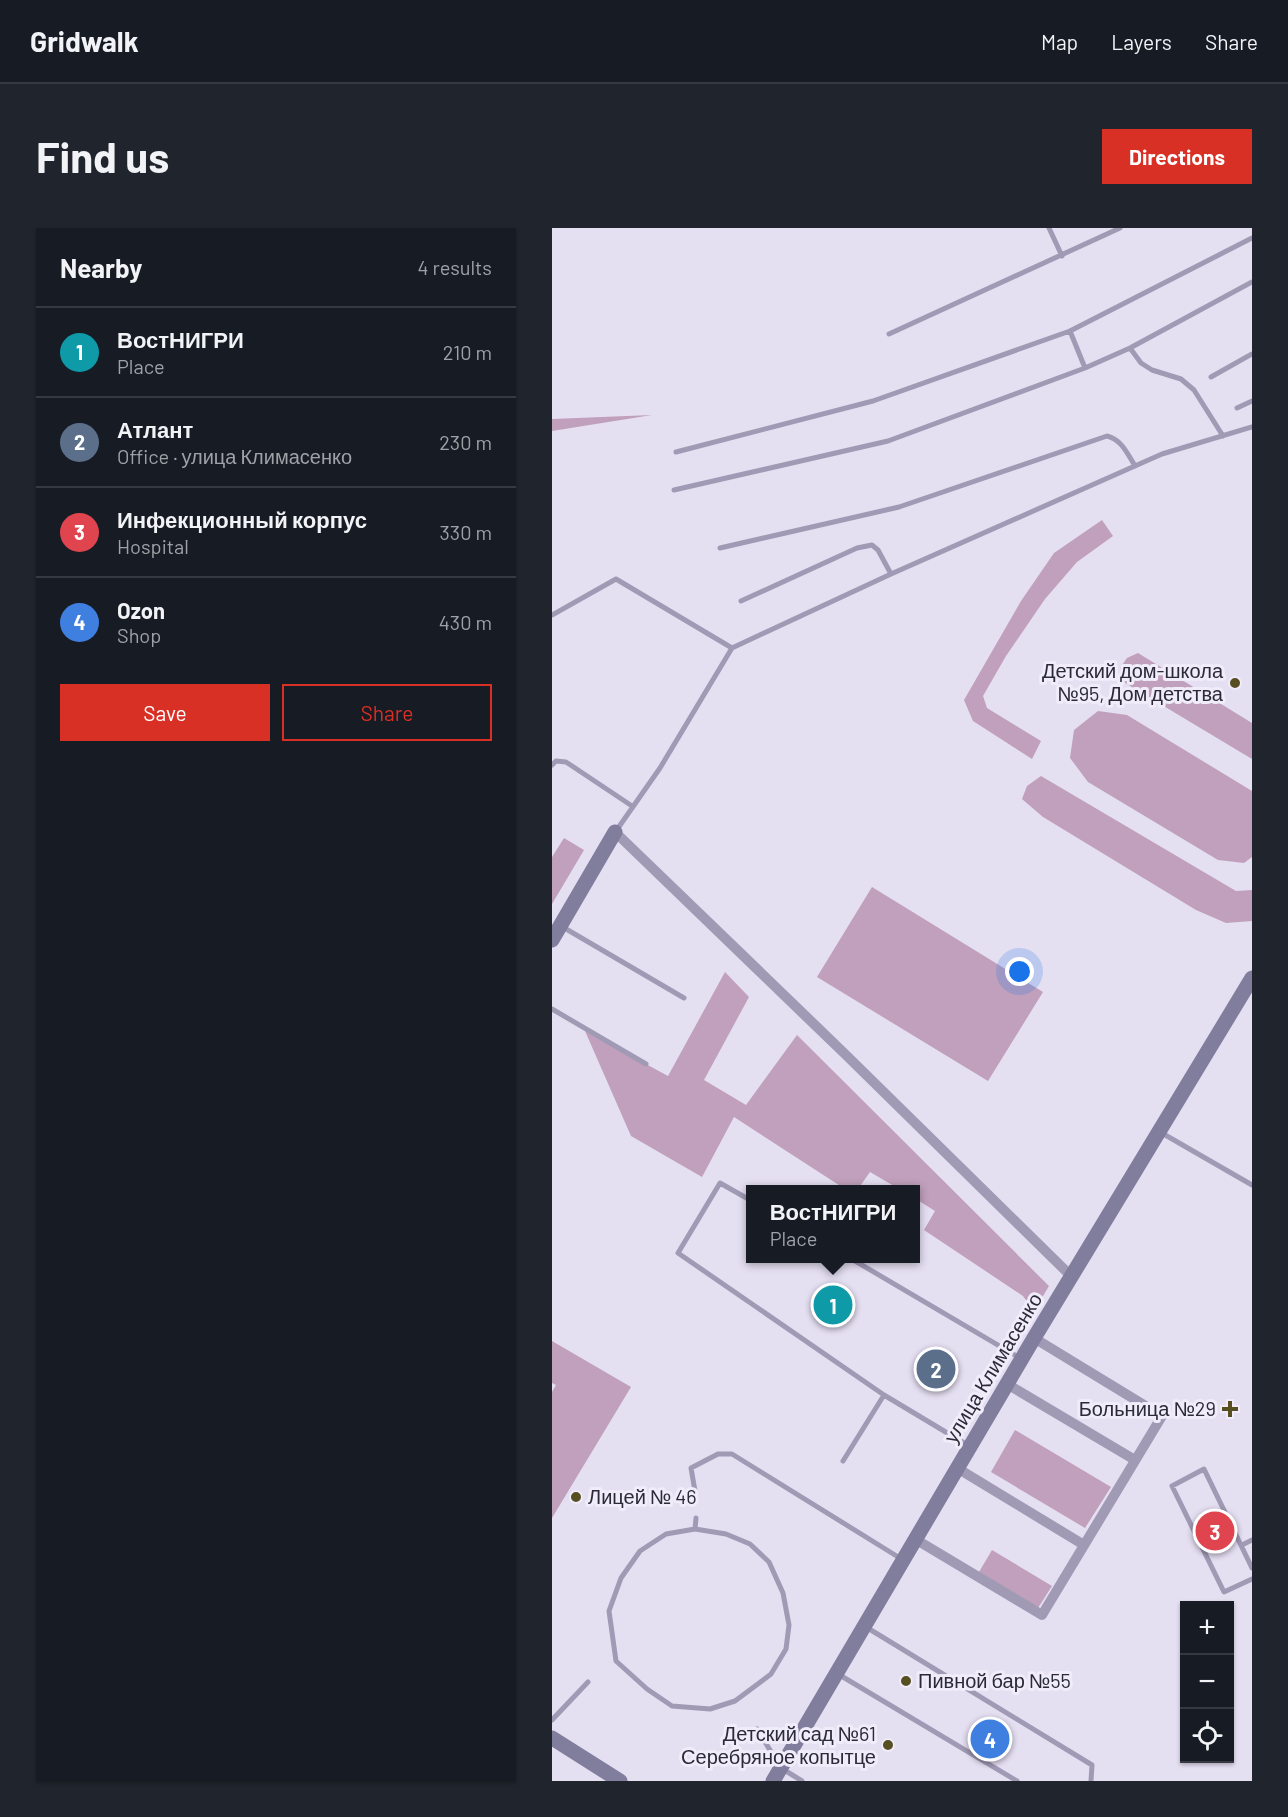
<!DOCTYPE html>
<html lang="en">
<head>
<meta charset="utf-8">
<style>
	:root { --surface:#171b24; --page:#20242c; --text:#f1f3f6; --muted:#9ea1a6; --line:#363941; --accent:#d93025 }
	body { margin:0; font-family:Barlow,sans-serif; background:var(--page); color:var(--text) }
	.controls { position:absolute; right:18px; bottom:18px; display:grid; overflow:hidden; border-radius:0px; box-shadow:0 2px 4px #0004 }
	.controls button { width:54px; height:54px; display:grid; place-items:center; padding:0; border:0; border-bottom:2px solid var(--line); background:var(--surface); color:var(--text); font:30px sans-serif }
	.you { position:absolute; left:468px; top:744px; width:21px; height:21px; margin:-15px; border:4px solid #fff; border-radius:50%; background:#1a73e8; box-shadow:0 0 0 9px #1a73e833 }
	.badge { display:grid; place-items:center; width:39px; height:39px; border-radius:50%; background:var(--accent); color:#fff; font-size:20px; font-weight:700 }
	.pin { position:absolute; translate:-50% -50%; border:3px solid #fff; box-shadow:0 2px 6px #0006 }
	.popup { position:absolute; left:194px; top:957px; width:174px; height:78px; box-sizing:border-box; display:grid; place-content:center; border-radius:0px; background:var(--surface); filter:drop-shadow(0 2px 4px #0005); font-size:20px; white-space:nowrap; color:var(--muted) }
	.popup b { font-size:22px; color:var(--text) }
	.popup::after { content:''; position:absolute; left:50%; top:100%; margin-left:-12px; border:12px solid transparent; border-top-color:var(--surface) }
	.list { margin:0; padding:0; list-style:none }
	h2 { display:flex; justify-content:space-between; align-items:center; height:78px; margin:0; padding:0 24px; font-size:26px }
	h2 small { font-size:20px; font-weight:400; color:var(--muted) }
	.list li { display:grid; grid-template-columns:39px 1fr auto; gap:18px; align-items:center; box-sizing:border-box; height:90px; padding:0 24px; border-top:2px solid var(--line) }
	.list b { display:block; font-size:22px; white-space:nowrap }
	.list p { margin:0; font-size:20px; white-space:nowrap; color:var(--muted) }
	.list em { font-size:20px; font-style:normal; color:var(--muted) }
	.actions { display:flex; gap:12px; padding:18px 24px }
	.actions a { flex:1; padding:14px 0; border:2px solid var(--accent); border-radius:0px; text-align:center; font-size:21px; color:var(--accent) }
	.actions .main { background:var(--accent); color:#fff }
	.icon { flex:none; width:33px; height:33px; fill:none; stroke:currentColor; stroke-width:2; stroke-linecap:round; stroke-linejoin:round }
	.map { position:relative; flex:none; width:700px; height:1553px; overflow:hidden; border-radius:0px }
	header { display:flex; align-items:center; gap:36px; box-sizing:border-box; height:84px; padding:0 30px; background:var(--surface); border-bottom:2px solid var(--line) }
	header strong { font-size:28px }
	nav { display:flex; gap:33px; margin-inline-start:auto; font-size:21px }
	.intro { display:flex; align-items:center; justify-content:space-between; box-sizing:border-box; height:144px; padding:0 36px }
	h1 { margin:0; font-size:42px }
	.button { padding:15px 27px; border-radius:0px; background:var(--accent); color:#fff; font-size:21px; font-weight:700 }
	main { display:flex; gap:36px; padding:0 36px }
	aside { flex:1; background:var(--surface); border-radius:0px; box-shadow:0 2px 4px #0004 }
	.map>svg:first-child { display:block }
	.green { fill:#c0a0bc }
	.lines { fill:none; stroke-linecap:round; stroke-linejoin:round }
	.lane { stroke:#a09ab5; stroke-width:5 }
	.street { stroke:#a09ab5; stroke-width:10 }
	.secondary { stroke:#817d9d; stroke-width:15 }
	.poi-dot { fill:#574f22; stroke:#f0ecf9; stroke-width:2 }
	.labels { text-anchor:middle; stroke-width:6; stroke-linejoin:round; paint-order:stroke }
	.poi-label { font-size:20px; fill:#2b2a38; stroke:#f0ecf9; text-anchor:end }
	.street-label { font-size:20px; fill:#2b2a38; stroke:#f0ecf9 }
</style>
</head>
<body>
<header>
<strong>Gridwalk</strong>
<nav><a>Map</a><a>Layers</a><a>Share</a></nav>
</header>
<div class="intro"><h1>Find us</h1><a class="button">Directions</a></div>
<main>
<aside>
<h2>Nearby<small>4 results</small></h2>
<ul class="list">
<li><span class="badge" style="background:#0f9aa8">1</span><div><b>ВостНИГРИ</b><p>Place</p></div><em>210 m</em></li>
<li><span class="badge" style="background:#5c6f8a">2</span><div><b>Атлант</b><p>Office · улица Климасенко</p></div><em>230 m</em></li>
<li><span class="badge" style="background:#e0444e">3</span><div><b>Инфекционный корпус</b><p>Hospital</p></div><em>330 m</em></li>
<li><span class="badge" style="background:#3f7fe0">4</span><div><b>Ozon</b><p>Shop</p></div><em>430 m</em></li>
</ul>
<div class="actions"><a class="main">Save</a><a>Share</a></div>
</aside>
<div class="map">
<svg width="700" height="1553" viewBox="0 0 700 1553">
	<rect width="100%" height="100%" fill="#e5dff2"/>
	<path class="green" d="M100,187L0,203V204V191Z
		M550,292L561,308L525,334L493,371L454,428L431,468L435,480L489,513L480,531L421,493L412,472L469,373L502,325Z
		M586,425L700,495V531L570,453L568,440L575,430Z
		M546,483L575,487L700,563V629L692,635L666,632L536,554L518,530L522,502Z
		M489,548L684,663L700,662V693L674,695L644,682L491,589L470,571L475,558Z
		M12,610L32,622L0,676V629Z
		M320,659L491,764L436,853L265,749Z
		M173,744L197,769L152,852L194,877L245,807L497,1058L482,1083L471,1068L372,1002L383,983L364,971V962L347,961L318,944L306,961H293L182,889L150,949L79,908L33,803L116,848Z
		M0,1113L79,1159L0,1290V1164L4,1157L0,1155Z
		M463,1202L559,1259L533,1300L439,1244Z
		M440,1322L500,1358L486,1380L427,1344Z"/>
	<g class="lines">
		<path class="lane" d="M497,0L510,28
			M337,106L568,0
			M578,120L589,135L600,142L629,151L642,162L671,208
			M533,140L518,103L700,10
			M659,149L700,126
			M685,180L700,173
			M124,224L321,173L518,103
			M122,262L336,213L533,140L578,120L700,54
			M168,320L347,279L555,208C570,212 575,225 583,238
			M189,373L305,320L320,317L326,322L339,346
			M0,387L64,351L180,420L108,540L64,603
			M180,420L339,346L610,226L700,199
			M0,537L4,533L14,534L80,578
			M9,698L132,770
			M0,781L94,836
			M608,904L700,957
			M198,972L168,955L126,1025L332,1167
			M298,1030L468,1130
			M291,1233L332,1167L417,1218
			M143,1263L139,1240L166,1226H180L351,1332
			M143,1301L174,1306L198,1316L217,1334L231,1365L237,1397L234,1421L219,1446L183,1473L158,1481L120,1478L95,1461L64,1433L57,1383L69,1350L88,1323L114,1306Z
			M143,1301L144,1290
			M690,1317L700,1312
			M700,1340L652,1241L620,1258L672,1364L700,1351
			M314,1399L540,1537L539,1553
			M286,1446L465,1553
			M0,1492L36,1454
			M205,1501L229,1540L250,1553"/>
		<path class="street" d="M63,604L293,826L520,1049
			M455,1156L583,1232
			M405,1240L532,1317
			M363,1311L490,1387L610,1188L482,1110"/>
		<path class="secondary" d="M0,712L63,604
			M0,1510L68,1553
			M221,1553L482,1110L700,750"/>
	</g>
	<g class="poi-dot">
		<circle cx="683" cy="455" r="6"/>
		<path d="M675 1172h6v6h6v6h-6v6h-6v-6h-6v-6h6z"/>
		<circle cx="24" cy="1269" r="6"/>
		<circle cx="354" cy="1453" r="6"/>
		<circle cx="336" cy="1517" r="6"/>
	</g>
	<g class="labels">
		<g class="poi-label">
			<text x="671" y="450">Детский дом-школа<tspan x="671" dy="23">№95, Дом детства</tspan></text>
			<text x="664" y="1188">Больница №29</text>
			<text x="36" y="1276" text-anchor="start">Лицей № 46</text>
			<text x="366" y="1460" text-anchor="start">Пивной бар №55</text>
			<text x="324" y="1513">Детский сад №61<tspan x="324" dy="23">Серебряное копытце</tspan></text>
		</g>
		<g class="street-label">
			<text transform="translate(441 1140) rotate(-59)" y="7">улица Климасенко</text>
		</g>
	</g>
</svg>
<div class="controls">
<button>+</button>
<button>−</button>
<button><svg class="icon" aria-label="locate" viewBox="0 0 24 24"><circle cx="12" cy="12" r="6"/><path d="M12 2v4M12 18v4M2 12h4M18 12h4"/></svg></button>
</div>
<div class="you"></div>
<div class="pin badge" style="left:281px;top:1077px;background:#0f9aa8">1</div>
<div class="popup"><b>ВостНИГРИ</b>Place</div>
<div class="pin badge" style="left:384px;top:1141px;background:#5c6f8a">2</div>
<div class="pin badge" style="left:663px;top:1303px;background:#e0444e">3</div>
<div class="pin badge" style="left:438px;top:1511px;background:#3f7fe0">4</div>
</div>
</main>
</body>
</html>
